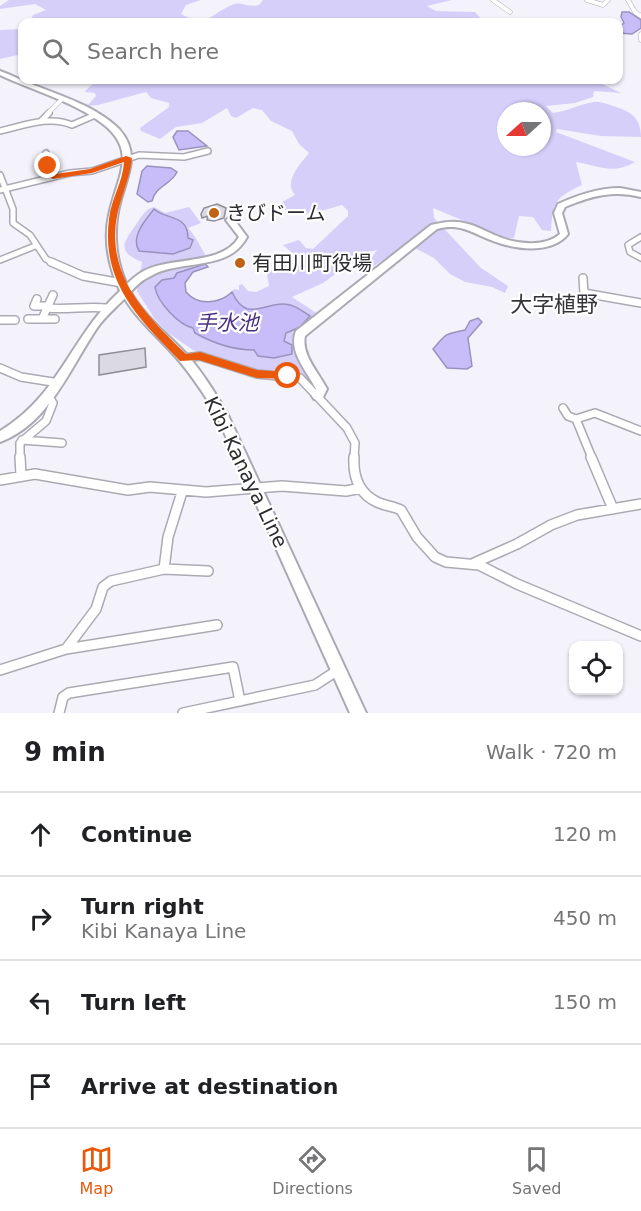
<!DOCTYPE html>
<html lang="en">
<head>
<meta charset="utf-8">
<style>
	:root { --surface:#fff; --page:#f6f6f6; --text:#202124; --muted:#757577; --line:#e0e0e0; --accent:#ea580c }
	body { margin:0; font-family:"DejaVu Sans","Noto Sans JP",sans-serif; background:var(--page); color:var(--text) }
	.controls { position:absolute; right:18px; bottom:18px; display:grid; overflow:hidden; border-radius:12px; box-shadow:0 2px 4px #0004 }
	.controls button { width:54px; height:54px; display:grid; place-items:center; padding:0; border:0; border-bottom:2px solid var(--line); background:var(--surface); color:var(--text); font:30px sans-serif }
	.compass { position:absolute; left:497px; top:102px; width:54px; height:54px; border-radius:50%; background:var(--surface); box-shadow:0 2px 4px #0004; rotate:249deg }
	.stop { position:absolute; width:18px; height:18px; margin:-14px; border:4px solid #ea580c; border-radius:50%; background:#fff }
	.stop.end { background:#ea580c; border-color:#fff; box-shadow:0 2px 6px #0008 }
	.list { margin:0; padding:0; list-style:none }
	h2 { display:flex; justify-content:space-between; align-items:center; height:78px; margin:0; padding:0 24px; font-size:26px }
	h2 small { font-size:20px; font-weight:400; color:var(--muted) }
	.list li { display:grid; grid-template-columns:39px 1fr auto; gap:18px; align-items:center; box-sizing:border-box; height:84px; padding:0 24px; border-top:2px solid var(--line) }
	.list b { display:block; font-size:22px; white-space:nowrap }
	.list p { margin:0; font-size:20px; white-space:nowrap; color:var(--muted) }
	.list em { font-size:20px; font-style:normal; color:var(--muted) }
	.icon { flex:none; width:33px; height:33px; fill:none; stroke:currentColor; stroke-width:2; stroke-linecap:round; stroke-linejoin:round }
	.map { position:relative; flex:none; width:641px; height:713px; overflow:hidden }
	.search { position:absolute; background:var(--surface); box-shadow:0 2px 4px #0004; left:18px; right:18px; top:18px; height:66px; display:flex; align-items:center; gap:15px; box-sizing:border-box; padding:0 21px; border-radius:12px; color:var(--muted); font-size:22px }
	.sheet { height:414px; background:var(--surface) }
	nav { display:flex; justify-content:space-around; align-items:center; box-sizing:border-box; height:84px; border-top:2px solid var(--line); background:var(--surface); font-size:16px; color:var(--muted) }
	nav a { display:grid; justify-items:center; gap:3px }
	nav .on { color:var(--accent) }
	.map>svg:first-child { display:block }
	.green { fill:#d6cffa; fill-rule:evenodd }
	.water { fill:#c8bdf9; stroke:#9992bc; stroke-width:1.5 }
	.building { fill:#dbd9e3; stroke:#908e97; stroke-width:1.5 }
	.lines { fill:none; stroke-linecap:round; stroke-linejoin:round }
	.street-far3-casing { stroke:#abaab3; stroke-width:5 }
	.street-far2-casing { stroke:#abaab3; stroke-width:8 }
	.street-far1-casing { stroke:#abaab3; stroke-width:10 }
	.street-casing { stroke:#abaab3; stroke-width:12 }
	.secondary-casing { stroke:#abaab3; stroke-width:4 }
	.primary-casing { stroke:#abaab3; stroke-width:4 }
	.street-far3 { stroke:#fff; stroke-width:4 }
	.street-far2 { stroke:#fff; stroke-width:5 }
	.street-far1 { stroke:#fff; stroke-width:7 }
	.street { stroke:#fff; stroke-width:9 }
	.secondary { fill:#fff; fill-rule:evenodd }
	.primary { fill:#fff; fill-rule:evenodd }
	.route { fill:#ea580c }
	.poi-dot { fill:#bf6211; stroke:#fff; stroke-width:2 }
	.labels { text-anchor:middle; stroke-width:4.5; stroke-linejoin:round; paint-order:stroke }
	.poi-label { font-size:20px; fill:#2c2c2f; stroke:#fff; text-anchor:start }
	.street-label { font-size:20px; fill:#2c2c2f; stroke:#fff }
	.water-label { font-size:21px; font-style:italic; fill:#4a3085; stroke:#fff }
	.quarter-label { font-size:22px; fill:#35343b; stroke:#fff }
</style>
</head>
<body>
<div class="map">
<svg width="641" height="713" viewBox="0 0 641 713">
	<rect width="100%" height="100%" fill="#f4f3fc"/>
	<path class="green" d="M9,0H201L186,5L181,14C209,29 211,12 235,4C242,2 249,8 259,5L263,0H452L427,6L436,11L475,12L484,22H30L33,15L46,10L35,4L0,9V6Z
		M22,29V54L0,59V30Z
		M97,80H594L621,93L594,91L593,97L575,103L546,106L553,113C568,111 580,104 594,102C600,101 607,104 613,106C630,111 641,117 641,137L601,136L557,129L556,132L635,162C612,175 600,166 576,162L582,185C555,198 553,201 551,231L542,230L533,217L519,216L514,238H505L433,208L434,218L481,268L508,286L505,293L492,287L465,282L450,274L434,258L407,244L360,275L377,250L365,253L323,283L292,297L318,314L295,338L316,385L313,386L301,375L257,372L193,350L167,332L154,318L137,291L142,262C115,251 124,242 137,223C142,216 145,209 154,207L165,213L189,207L201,223L188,228C197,238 198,243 205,254L203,258L208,267C197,269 186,274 185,287C191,309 224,304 234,289L239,290V285L242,284L248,291L256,292L269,286L267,274L295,255L283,245L299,240L306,248L313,249L348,216V211L342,205C319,211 300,220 280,207V203L295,195C283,182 300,164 309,153L299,144L292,131L271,121L262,110L253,108L236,118L231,116L227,108L202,123L176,127L160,139L141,131L140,128L169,107V103L151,98L146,92L98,105L87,106L96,96L95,93L85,92L86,90ZM506,111H542V147H506Z"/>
	<path class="water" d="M622,12H629L641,20V28L632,34L619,33V27L624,23L621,17Z
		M177,131H188L207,146L179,150L173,137Z
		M147,166L171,168L177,172C171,185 156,185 152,201L148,202L137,194L142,171Z
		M154,209C166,220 188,214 188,238L193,240L190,248L173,254L139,251C130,236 146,220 154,209Z
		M205,264L208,267L193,272L185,283L186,292C198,306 219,304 232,292C246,323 263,303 284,304C294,304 302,311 310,316L300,327L286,333L284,341L292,345V354L274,358L258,356L254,350C234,350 213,343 195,333L193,328C179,325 157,302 155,287L162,280L174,278L177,273Z
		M478,318L482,322L468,338L472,366L467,369L447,368L433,349C447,333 443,335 465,330L470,321Z"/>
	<path class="building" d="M217,204L226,208L224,218L214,221L207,220L208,216L202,218L201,214L204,208Z
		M145,348L146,367L99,375V355Z"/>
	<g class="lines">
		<g class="street-far3-casing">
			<path id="street-far3" d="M493,0L510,12
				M587,0L603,5L608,0
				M628,0L635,12L641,16
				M641,34V40
				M47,114L61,100"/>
		</g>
		<g class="street-far2-casing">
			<path id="street-far2" d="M41,121L49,113
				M0,131C23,126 49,115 72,125L95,115
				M46,153C50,161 49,168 53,177
				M0,175L13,209V223L30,235L46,259L54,263
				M0,190L70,173L92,171L139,155L184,157L208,151
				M641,237L628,245L630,252L641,258
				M0,260L35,246"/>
		</g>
		<g class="street-far1-casing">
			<path id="street-far1" d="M51,262L83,276L122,283
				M583,278L584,293L641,303
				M37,299L34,306H48
				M47,308C67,310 86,306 106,308
				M28,319H55
				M42,319L53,295
				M0,320H15
				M184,358L200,356L257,374L300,378L347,428L355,443L354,458
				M0,368L21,377L59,383
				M563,408L568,416L576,419L592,458
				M576,419L595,413L641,431
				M22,440L62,443
				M20,458V443L46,421L53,403L49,397"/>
		</g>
		<g class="street-casing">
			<path id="street" d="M20,457L21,475
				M354,457C353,476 358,493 377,502C385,506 393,506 401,510L417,537L435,557L446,562L479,565L517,584L641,636
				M591,457L613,509
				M0,480L35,474L128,490L150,487L206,492L282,486L346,491L361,488
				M474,563L517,544L551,525L577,515L641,504
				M164,569L168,537L182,492
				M66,649L96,609L103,587L111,581L164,569L208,571
				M0,670L66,649L217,625
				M59,713L63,697L69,693L233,667L240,701
				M183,713L315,685L338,670"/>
		</g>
		<g class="secondary-casing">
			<path id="secondary" d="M620,188L641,192V197C613,190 591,196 565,207L562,213L568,234C553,253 520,250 499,243C475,236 464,222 437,229L305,336C301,355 319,373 327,389L322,399H314L312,396L316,389C307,371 288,352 296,331L431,225C444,222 455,220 468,224C480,227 490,234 502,238C518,244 546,247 560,234L554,213L558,204C578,195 598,188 620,188Z
				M230,217L233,218L247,237C228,273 179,258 149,277C140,281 134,288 128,295C118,306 106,315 97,328C70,368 49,424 0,442V431C59,396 70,338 118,293C126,285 132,278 142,272C169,256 223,266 239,237L226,220Z"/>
		</g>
		<g class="primary-casing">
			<path id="primary" d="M0,71C11,75 23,81 34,85C62,96 97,107 119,129C129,140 133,153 130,167C128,179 123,191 120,203C113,229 115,258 126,283C139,313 167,333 188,356C203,373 215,393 227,413L366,713H350L215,412C202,391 189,371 172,353C152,331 128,311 116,282C108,261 104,237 109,215C116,179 139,152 103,124C73,101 34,91 0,75Z"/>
		</g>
		<use href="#street-far3" class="street-far3"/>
		<use href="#street-far2" class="street-far2"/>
		<use href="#street-far1" class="street-far1"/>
		<use href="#street" class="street"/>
		<use href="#secondary" class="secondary"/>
		<use href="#primary" class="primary"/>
	</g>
	<path class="route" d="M126,156L132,158C130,178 121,196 117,216C106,277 147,316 186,354L200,352L257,370L288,372L292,374V379L257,378L199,360L180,361C139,319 101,283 109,219C111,199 123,182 124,162L92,173L53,179L49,177L44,166L50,164L55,174L90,169Z"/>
	<g class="poi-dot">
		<circle cx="214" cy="213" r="6"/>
		<circle cx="240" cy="263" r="6"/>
	</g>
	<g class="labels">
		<g class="poi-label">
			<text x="226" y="220">きびドーム</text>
			<text x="252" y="270">有田川町役場</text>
		</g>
		<g class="street-label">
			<text transform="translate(246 472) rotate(64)" y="7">Kibi Kanaya Line</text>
		</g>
		<g class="water-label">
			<text x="227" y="330">手水池</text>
		</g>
		<g class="quarter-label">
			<text x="554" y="312">大字植野</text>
		</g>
	</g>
</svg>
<div class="controls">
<button><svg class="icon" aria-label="locate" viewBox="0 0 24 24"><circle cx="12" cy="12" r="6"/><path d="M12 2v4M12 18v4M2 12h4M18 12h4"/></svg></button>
</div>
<svg class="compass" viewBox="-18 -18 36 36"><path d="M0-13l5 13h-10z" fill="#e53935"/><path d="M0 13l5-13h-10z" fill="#757577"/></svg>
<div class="stop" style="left:288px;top:376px"></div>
<div class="stop end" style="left:48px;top:166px"></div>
<div class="search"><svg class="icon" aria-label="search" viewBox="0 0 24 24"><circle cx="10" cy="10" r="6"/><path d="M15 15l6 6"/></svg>Search here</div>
</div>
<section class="sheet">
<h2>9 min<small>Walk · 720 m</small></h2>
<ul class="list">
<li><svg class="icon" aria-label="ahead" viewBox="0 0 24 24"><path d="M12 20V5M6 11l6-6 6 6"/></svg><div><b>Continue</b></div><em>120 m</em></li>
<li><svg class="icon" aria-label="right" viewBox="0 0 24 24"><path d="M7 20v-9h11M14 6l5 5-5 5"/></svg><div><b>Turn right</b><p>Kibi Kanaya Line</p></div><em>450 m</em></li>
<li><svg class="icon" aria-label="left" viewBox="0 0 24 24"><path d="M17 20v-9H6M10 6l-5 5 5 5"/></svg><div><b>Turn left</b></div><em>150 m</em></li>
<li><svg class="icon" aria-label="arrive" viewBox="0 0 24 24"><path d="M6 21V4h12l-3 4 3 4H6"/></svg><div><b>Arrive at destination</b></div></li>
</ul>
</section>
<nav>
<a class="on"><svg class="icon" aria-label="map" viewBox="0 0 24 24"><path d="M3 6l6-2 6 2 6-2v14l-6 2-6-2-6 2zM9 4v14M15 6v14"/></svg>Map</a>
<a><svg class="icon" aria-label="directions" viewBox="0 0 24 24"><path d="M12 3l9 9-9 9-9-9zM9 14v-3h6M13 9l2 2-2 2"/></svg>Directions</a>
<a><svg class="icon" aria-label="saved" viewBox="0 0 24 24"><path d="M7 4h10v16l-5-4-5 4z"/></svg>Saved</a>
</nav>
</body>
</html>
